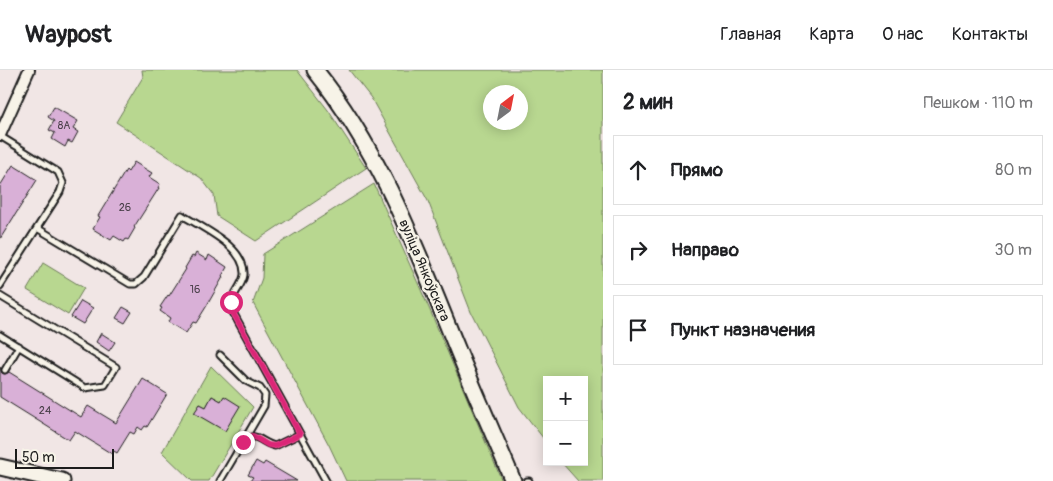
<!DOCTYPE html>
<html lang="ru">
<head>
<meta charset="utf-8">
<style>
	:root { --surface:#fff; --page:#f6f6f6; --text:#202124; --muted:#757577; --line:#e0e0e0 }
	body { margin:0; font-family:Pangolin,sans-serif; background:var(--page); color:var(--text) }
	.controls { position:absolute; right:15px; bottom:15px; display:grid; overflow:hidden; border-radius:0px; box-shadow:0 2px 12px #0003 }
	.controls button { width:45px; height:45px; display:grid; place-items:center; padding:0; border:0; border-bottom:1px solid var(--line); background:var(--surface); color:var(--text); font:25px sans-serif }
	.compass { position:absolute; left:483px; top:15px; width:45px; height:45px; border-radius:50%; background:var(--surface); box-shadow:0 2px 12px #0003; rotate:32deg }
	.scale { position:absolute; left:15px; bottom:12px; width:99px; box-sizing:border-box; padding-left:5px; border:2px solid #1c1c1c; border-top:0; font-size:14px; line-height:18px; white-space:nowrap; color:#1c1c1c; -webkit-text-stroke:4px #f7f3e8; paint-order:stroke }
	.stop { position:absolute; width:15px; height:15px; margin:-11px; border:4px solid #db2777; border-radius:50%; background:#fff }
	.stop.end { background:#db2777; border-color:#fff; box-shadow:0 1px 5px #0008 }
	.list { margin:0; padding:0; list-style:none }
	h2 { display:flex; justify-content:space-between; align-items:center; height:65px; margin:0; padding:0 20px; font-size:21px }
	h2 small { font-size:16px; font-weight:400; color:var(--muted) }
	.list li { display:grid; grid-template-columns:32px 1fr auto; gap:15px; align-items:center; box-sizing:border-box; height:70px; margin:0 10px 10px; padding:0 10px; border:1px solid var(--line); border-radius:0px }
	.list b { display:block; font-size:19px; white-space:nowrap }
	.list em { font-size:16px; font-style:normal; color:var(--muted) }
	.icon { flex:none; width:28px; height:28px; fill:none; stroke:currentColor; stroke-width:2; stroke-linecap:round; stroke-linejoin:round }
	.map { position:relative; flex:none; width:603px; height:411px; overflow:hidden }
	header { display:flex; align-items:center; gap:30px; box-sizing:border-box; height:70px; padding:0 25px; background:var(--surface); border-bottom:1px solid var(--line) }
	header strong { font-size:24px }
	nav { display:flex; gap:28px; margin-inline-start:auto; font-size:18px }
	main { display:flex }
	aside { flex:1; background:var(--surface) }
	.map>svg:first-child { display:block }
	.green { fill:#b8d790; stroke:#6a7a56; fill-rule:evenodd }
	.building { fill:#d9b0d7; stroke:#1c1c1c }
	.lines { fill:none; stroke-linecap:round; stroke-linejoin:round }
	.lane-casing { stroke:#1c1c1c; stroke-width:9 }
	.street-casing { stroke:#1c1c1c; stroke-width:14 }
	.secondary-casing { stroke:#1c1c1c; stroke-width:19 }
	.lane { stroke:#f7f3e8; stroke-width:5 }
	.street { stroke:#f7f3e8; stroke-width:10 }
	.secondary { stroke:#f7f3e8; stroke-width:15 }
	.route { stroke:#db2777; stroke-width:6 }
	.labels { text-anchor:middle; stroke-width:5; stroke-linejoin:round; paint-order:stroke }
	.number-label { font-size:11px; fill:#4b414b }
	.street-label { font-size:14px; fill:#1c1c1c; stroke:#f7f3e8 }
</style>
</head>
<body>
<header>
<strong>Waypost</strong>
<nav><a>Главная</a><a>Карта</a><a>О нас</a><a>Контакты</a></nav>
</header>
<main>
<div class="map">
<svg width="603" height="411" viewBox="0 0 603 411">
	<rect width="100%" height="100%" fill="#f1e6e5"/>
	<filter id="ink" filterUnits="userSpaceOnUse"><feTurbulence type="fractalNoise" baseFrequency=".02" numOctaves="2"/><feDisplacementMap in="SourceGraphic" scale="10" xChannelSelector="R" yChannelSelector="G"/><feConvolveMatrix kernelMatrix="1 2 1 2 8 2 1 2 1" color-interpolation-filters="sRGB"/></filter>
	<g filter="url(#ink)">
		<path class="green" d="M142,0H297L328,40L366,98L256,171L217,146L214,125L201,108L116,52L143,7Z
			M349,0H603V411H578L561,392H584V310H547V373L519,337L471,242L428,131L371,28ZM490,22H520V52H490Z
			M374,114L429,238L502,411H346L329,375L253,233L262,208L263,184Z
			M43,193L84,218L68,245L27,220Z
			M211,296L253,337L209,411H192L162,382ZM212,326L221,331L224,327L225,360L195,343L200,334L206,337Z"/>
		<path class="building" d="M54,37L78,51L73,59L78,62L72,73L68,71L65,77L52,69L55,63L49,60L54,51L48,47Z
			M134,92L152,103L149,107L160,114L158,118H159L134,157L135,158L128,170L126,169L124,172L114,166L111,170L93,159L100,147L98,146L126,100L128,102Z
			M13,95L37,110L0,169V116Z
			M196,183L207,190L209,185L227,197L222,206L223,207L206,237L196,253L193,252L186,263L168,252L170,248L160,241L162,238L160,237L168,225L169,226L186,199L185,198L192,186L194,187Z
			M81,231L93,238L83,254L71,247Z
			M123,237L132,242L125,253L116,248Z
			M101,263L115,272L109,281L96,272Z
			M0,297L2,303L5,304L9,302L81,347L88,336L116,353L143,309L167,324L147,357L145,356L142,360L138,357L134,364L130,362L117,383L114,381L112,384L75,361L69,370L0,327Z
			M212,326L221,331L224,326L240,336L225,361L194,343L200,334L206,337Z
			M256,391L263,395L265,392L297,411H250L253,407L248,405Z"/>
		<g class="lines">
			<g class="lane-casing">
				<path id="lane" d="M0,66L58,102L63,113L60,122L0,216
					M37,158L130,214H136L144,207L182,145C202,158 246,177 244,205C242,217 231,225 230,237L326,411
					M0,226L116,297L105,315L85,318L0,265
					M220,285L246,311L260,318L265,325L264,336L243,372
					M5,300L19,276
					M220,411L243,372C255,359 262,374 275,376L300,364
					M527,411H529"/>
			</g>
			<g class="street-casing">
				<path id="street" d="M0,65L29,0"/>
			</g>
			<g class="secondary-casing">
				<path id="secondary" d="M315,0C386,88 423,197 466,300C481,337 498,374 513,411
					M0,397L62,411"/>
			</g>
			<use href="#lane" class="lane"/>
			<use href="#street" class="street"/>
			<use href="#secondary" class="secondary"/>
		</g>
	</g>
	<g class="lines" filter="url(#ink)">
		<path class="route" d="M231,232V239L300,364L275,376L268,375L253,366L248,367L243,372"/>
	</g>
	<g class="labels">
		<g class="number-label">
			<text x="64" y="59">8А</text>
			<text x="125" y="141">26</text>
			<text x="195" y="223">16</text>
			<text x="45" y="344">24</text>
		</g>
		<g class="street-label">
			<text transform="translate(425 200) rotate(67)" y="5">вуліца Янкоўскага</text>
		</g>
	</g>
</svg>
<div class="controls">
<button>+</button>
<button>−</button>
</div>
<svg class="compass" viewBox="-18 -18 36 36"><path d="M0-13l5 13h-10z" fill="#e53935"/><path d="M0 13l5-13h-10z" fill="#757577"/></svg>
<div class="scale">50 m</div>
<div class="stop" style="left:231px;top:232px"></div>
<div class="stop end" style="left:243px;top:372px"></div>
</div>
<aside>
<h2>2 мин<small>Пешком · 110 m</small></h2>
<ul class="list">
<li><svg class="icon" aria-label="ahead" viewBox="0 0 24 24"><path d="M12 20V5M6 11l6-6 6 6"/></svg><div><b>Прямо</b></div><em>80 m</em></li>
<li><svg class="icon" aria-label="right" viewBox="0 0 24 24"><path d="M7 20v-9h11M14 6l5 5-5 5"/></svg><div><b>Направо</b></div><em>30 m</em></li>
<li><svg class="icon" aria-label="arrive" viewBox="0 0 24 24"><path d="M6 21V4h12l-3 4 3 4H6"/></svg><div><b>Пункт назначения</b></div></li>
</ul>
</aside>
</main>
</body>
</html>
